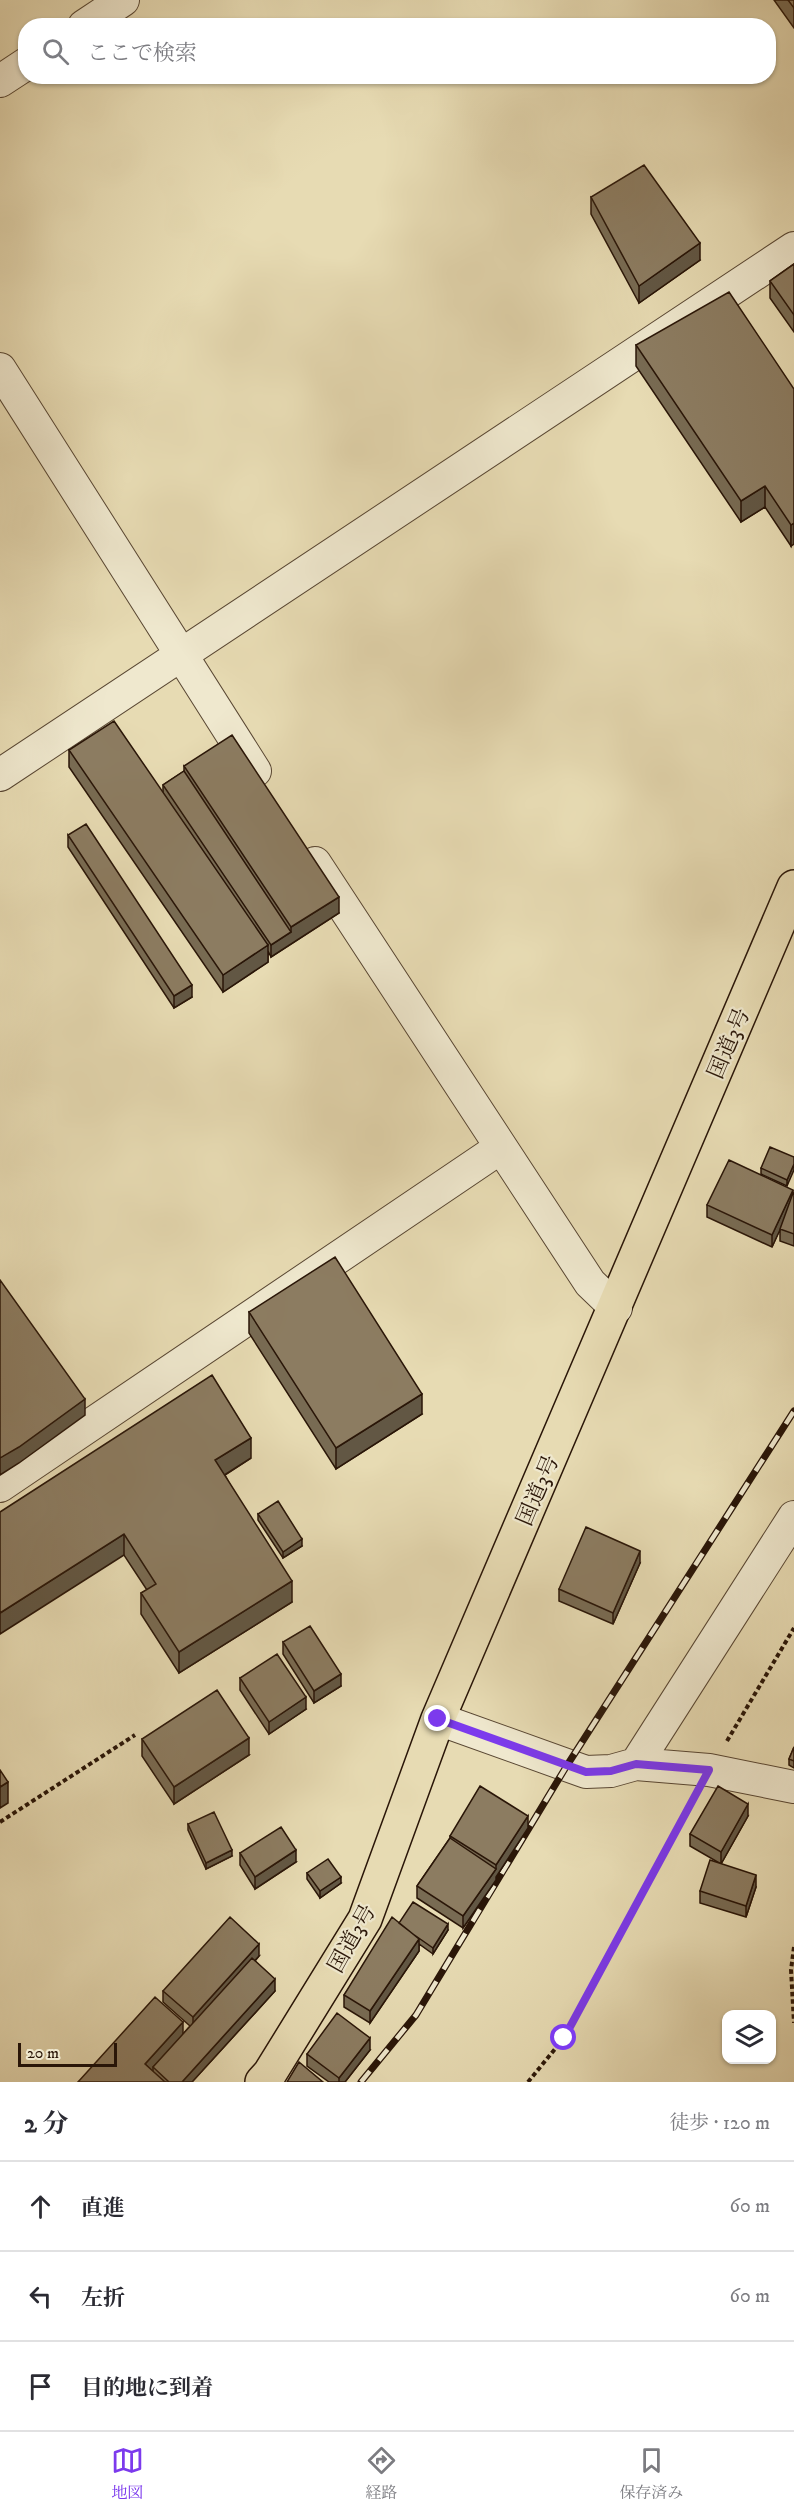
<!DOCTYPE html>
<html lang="ja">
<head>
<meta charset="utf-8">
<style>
	:root { --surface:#fff; --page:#f7f7f7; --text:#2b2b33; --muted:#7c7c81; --line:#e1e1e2; --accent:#7c3aed }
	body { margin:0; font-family:"IM FELL DW Pica","Noto Serif JP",serif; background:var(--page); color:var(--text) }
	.controls { position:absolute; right:18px; bottom:18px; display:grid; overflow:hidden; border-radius:12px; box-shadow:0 2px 4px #0004 }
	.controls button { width:54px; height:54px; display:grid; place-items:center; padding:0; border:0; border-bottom:2px solid var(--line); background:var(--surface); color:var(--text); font:30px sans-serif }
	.scale { position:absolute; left:18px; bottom:15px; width:99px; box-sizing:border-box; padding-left:6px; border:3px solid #2a1608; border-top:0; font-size:16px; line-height:21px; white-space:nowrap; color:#2a1608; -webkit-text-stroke:4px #efe8ce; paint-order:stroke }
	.stop { position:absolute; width:18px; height:18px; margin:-14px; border:4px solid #7c3aed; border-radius:50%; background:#fff }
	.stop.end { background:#7c3aed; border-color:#fff; box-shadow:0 2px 6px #0008 }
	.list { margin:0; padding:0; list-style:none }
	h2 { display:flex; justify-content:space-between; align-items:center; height:78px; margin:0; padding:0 24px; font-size:26px }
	h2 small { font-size:20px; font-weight:400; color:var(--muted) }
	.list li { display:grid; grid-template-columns:39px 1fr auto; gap:18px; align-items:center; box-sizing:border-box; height:90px; padding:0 24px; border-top:2px solid var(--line) }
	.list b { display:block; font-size:22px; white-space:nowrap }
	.list em { font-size:20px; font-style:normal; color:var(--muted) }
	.icon { flex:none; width:33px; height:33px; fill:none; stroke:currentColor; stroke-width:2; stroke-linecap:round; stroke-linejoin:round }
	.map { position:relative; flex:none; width:794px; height:2082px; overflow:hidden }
	.search { position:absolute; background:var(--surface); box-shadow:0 2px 4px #0004; left:18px; right:18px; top:18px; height:66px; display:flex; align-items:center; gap:15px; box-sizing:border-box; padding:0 21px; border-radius:24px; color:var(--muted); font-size:22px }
	.sheet { height:348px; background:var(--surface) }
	nav { display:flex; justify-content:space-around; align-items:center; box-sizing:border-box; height:84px; border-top:2px solid var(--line); background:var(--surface); font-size:16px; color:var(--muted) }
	nav a { display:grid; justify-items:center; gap:3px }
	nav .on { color:var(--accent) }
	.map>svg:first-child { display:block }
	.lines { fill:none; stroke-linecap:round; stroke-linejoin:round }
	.street-casing { stroke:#594733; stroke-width:34 }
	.highway-casing { stroke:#2a1608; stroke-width:36 }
	.path { stroke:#2a1608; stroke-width:4; stroke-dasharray:4.5 3; stroke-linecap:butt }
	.street { stroke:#efe8ce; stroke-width:32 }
	.highway { stroke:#e7dbb3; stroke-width:33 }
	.rail-casing { stroke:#2a1608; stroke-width:7 }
	.rail { stroke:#efe8ce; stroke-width:4.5; stroke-dasharray:14; stroke-linecap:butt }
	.wall { fill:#786b53; stroke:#2a1608; stroke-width:1.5 }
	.shaded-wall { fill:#625744; stroke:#2a1608; stroke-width:1.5 }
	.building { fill:#8c7c61; stroke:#2a1608; stroke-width:1.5 }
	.route { stroke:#7c3aed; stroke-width:8 }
	.labels { text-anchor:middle; stroke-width:4.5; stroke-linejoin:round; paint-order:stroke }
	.street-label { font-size:22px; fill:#2a1608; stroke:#efe8ce }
</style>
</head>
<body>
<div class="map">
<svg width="794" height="2082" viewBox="0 0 794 2082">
	<rect width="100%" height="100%" fill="#e7dbb3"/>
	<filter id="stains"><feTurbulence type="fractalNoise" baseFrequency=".00333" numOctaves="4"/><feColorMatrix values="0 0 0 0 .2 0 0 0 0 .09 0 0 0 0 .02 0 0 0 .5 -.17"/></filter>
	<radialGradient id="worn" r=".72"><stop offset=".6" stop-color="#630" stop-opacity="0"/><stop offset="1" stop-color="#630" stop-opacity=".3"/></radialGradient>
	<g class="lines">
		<g class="street-casing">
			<path id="street" d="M84,26L123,0
				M0,81L26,64
				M0,369L255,771
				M0,775L794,248
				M315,863L590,1283L616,1308
				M0,1486L500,1148
				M438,1719L586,1772L611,1771L636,1764L709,1770L794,1787
				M636,1764L794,1517"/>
		</g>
		<g class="highway-casing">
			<path id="highway" d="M262,2082L270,2073L365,1919L438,1719L794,887"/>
		</g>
		<path class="path" d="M727,1741L794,1628
			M0,1822L135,1735
			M794,1947L791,1970L794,2023
			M528,2082L564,2038L692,1802"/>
		<use href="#street" class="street"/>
		<use href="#highway" class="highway"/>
		<g class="rail-casing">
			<path id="rail" d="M361,2082L416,2015L566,1767L794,1411"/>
		</g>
		<use href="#rail" class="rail"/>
	</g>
	<path class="wall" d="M774,0H794V28Z
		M591,197L700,260L639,303L591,214Z
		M794,264V332L770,298V281Z
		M636,345L794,389L791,546L765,507L741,522L636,366Z
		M69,750L163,793V785L184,771V766L339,913L271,957L268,951V962L223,992L69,767Z
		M68,835L192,997L174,1008L68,847Z
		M794,1157L787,1186L761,1174V1168Z
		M793,1193L794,1246L780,1241V1229L772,1247L707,1217V1205Z
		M249,1312L422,1414L336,1469L249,1333Z
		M251,1458L225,1475L292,1602L179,1673L141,1614V1593L147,1590L124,1555L0,1512Z
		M258,1514L302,1546L283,1558L258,1520Z
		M640,1563L613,1624L559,1601V1589Z
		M283,1642L341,1686L314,1703L283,1654Z
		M240,1678L306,1709L269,1734L240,1690Z
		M142,1739L249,1755L174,1804L142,1756Z
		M794,1747V1768L789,1765V1759Z
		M748,1816L721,1864L690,1846V1834Z
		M188,1824L232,1856L206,1869L188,1830Z
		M528,1828L496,1877V1880L463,1928L417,1898V1886L450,1838V1836Z
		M240,1853L296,1862L255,1889L240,1865Z
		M307,1873L341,1883L320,1898L307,1879Z
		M756,1887L746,1917L700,1903V1891Z
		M399,1923L448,1930L433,1954L419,1944V1951L370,2023L344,2007V1995Z
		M259,1956L255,1961L275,1991L192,2082H78L183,2034L190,2026L163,2002V1991Z
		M370,2050L345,2082H329L307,2066V2054Z"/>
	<path class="shaded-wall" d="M700,243V260L639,303V286Z
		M765,486V507L741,522V501Z
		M794,523V544L791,546V525Z
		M339,897V913L271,957V945L291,932V927Z
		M268,945V962L223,992V975Z
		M192,985V997L174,1008V996Z
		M794,1164V1170L787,1186V1180Z
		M793,1190V1202L772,1247V1235Z
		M422,1394V1414L336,1469V1448Z
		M85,1399V1415L19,1463L0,1475V1458Z
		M251,1438V1458L215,1481V1460Z
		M124,1534V1555L0,1634V1613Z
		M302,1539V1546L283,1558V1552Z
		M640,1551V1563L613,1624V1613Z
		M292,1581V1602L179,1673V1652Z
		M341,1674V1686L314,1703V1691Z
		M306,1697V1709L269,1734V1722Z
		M249,1738V1755L174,1804V1787Z
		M8,1782V1803L0,1808V1787Z
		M748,1804V1816L721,1864V1852Z
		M528,1816V1828L496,1877V1880L463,1928V1916L496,1869V1865Z
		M232,1850V1856L206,1869V1863Z
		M296,1850V1862L255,1889V1877Z
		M756,1875V1887L746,1917V1906Z
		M341,1877V1883L320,1898V1891Z
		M448,1924V1930L433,1954V1948Z
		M419,1939V1951L370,2023V2011Z
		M259,1944V1956L193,2029V2017Z
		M275,1979V1991L192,2082H182Z
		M183,2022V2039L153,2067V2072L145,2064Z
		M370,2038V2050L345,2082H339V2078Z"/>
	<path class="building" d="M788,0H794V8Z
		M644,165L700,243L639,286L591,197Z
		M794,264V315L770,281Z
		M729,292L794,389V523L791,525L765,486L741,501L636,345Z
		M114,721L268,945L223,975L69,750Z
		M232,735L339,897L291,927L184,766Z
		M184,771L291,932L271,945L163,785Z
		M86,824L192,985L174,996L68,835Z
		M770,1147L794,1157V1164L787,1180L761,1168Z
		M729,1160L793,1190L772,1235L707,1205Z
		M793,1193H794V1234L780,1229Z
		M335,1257L422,1394L336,1448L249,1312Z
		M0,1280L85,1399L19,1447L0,1458Z
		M212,1375L251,1438L215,1460L292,1581L179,1652L141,1593L156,1584L124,1534L0,1613V1512Z
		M278,1501L302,1539L283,1552L258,1514Z
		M586,1527L640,1551L613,1613L559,1589Z
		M310,1626L341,1674L314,1691L283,1642Z
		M277,1654L306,1697L269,1722L240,1678Z
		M217,1690L249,1738L174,1787L142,1739Z
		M794,1747V1761L789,1759Z
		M0,1770L8,1782L0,1787Z
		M480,1786L528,1816L496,1865L450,1836Z
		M718,1786L748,1804L721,1852L690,1834Z
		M214,1812L232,1850L206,1863L188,1824Z
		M281,1827L296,1850L255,1877L240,1853Z
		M450,1838L496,1869L463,1916L417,1886Z
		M328,1859L341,1877L320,1891L307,1873Z
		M710,1860L756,1875L746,1906L700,1891Z
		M413,1902L448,1924L433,1948L413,1934L399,1923Z
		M230,1917L259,1944L193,2017L163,1991Z
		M392,1917L419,1939L370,2011L344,1995Z
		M252,1958L275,1979L182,2082H169L153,2067Z
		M155,1997L183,2022L145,2064L165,2082H78Z
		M337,2013L370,2038L339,2078L307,2054Z
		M299,2062L323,2082H287Z"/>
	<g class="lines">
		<path class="route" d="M438,1719L586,1772L611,1771L636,1764L709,1770L564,2038"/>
	</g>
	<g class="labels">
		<g class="street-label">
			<text transform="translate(728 1043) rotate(-67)" y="8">国道3号</text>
			<text transform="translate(537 1490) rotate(-67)" y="8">国道3号</text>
			<text transform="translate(351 1938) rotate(-61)" y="8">国道3号</text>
		</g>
	</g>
	<rect width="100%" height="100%" filter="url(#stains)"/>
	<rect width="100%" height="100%" fill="url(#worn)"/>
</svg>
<div class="controls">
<button><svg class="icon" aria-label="layers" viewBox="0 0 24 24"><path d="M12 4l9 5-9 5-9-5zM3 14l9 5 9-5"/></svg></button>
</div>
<div class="scale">20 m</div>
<div class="stop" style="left:564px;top:2038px"></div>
<div class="stop end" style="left:438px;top:1719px"></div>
<div class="search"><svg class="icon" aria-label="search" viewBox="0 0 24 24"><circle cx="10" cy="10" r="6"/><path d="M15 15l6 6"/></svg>ここで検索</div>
</div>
<section class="sheet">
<h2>2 分<small>徒歩 · 120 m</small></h2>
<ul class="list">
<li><svg class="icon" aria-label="ahead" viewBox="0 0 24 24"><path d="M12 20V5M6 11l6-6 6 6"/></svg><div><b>直進</b></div><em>60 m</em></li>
<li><svg class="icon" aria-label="left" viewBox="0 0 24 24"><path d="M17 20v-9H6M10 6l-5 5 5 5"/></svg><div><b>左折</b></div><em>60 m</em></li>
<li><svg class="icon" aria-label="arrive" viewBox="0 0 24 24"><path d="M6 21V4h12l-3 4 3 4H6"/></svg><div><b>目的地に到着</b></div></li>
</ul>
</section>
<nav>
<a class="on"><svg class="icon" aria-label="map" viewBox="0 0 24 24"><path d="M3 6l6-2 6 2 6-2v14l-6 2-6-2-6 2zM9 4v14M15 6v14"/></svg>地図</a>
<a><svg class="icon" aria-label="directions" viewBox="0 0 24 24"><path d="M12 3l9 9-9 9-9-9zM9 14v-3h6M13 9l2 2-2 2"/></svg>経路</a>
<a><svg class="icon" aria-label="saved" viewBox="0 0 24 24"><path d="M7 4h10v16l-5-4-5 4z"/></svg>保存済み</a>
</nav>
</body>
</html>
